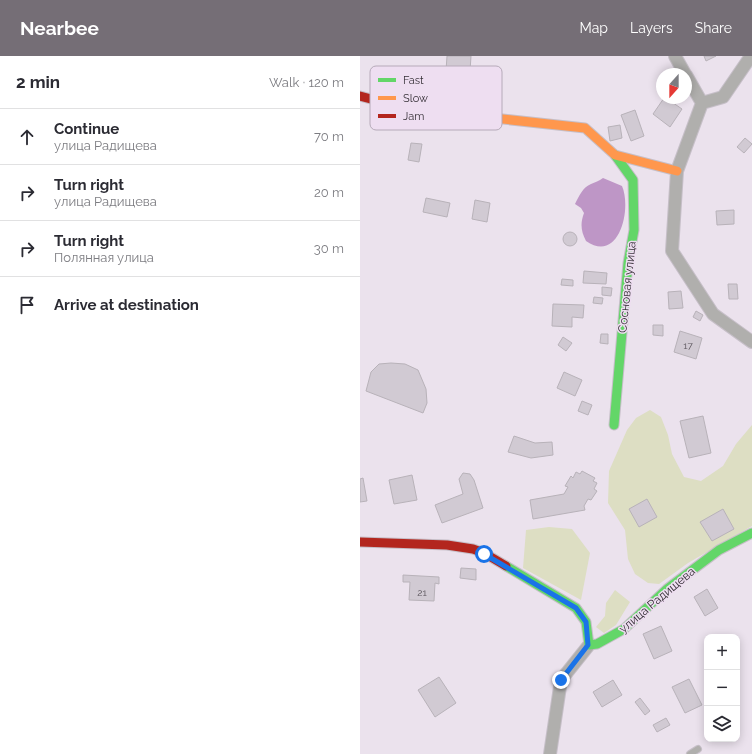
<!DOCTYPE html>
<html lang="en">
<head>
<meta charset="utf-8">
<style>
	:root { --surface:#fff; --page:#f2f2f3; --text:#2b2b33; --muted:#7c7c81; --line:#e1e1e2; --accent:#756e76 }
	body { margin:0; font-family:Raleway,sans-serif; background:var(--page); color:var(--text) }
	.controls { position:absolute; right:12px; bottom:12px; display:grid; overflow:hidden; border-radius:8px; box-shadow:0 2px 10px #0003 }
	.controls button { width:36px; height:36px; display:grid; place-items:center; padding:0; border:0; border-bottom:1px solid var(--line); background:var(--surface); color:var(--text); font:20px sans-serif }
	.compass { position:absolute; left:296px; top:12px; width:36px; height:36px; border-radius:50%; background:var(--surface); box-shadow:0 2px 10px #0003; rotate:201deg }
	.stop { position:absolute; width:12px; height:12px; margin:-9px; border:3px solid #1a73e8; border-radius:50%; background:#fff }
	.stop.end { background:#1a73e8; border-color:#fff; box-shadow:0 1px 4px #0008 }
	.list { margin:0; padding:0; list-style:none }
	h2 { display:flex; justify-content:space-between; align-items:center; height:52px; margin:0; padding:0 16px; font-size:17px }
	h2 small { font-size:13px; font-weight:400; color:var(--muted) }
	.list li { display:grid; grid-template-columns:26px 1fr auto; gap:12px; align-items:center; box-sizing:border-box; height:56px; padding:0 16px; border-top:1px solid var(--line) }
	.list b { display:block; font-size:15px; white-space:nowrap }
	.list p { margin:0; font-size:13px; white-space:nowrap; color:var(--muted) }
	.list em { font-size:13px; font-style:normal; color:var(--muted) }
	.icon { flex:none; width:22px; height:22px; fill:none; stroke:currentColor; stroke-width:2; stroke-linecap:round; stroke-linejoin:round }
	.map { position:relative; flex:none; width:392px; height:698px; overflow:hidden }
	header { display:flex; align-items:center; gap:24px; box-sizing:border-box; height:56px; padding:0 20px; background:var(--accent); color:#fff }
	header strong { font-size:19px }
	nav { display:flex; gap:22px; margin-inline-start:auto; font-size:14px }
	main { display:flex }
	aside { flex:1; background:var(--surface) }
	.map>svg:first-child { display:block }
	.green { fill:#dddec3 }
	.water { fill:#be96c6 }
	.building { fill:#d1cad3; stroke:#b8b2b9 }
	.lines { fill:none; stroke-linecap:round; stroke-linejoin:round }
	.lane-casing { stroke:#c6bfc8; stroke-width:8 }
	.street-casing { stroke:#c6bfc8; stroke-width:14 }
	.fast-casing { stroke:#c6bfc8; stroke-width:11 }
	.slow-casing { stroke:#c6bfc8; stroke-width:11 }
	.jam-casing { stroke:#c6bfc8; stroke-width:11 }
	.lane { stroke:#b0afad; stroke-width:6 }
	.street { stroke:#b0afad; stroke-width:12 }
	.fast { stroke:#63d668; stroke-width:9 }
	.slow { stroke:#ff974d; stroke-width:9 }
	.jam { stroke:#b3261e; stroke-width:9 }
	.route { stroke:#1a73e8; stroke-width:5 }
	.labels { text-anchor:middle; stroke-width:3; stroke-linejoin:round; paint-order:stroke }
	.number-label { font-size:10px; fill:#5c565d }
	.street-label { font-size:12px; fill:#352f36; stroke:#eedef1 }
	.key { fill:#eedef1; stroke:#b6aab9; stroke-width:1 }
	.key-label { font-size:11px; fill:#352f36 }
</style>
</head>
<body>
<header>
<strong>Nearbee</strong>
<nav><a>Map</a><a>Layers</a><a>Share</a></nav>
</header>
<main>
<aside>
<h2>2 min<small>Walk · 120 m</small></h2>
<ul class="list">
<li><svg class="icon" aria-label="ahead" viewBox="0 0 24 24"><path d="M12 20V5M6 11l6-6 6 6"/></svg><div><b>Continue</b><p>улица Радищева</p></div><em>70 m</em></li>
<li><svg class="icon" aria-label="right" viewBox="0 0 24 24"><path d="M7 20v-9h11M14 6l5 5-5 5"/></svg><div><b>Turn right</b><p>улица Радищева</p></div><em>20 m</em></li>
<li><svg class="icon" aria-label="right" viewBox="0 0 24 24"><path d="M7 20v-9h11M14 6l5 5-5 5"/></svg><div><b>Turn right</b><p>Полянная улица</p></div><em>30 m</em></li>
<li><svg class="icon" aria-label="arrive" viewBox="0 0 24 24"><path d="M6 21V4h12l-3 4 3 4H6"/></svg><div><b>Arrive at destination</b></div></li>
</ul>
</aside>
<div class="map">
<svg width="392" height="698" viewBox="0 0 392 698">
	<rect width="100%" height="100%" fill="#ebe2ed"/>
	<path class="green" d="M290,354L301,361L308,379L312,398L324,421L341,425L363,410L376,388L392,369V470L328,507L299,528L288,527L275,518L268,503L265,474L248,447L249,415L267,374L276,362Z
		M189,471L212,473L230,497L221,544L163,512L166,474Z
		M255,534L270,546L256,569L244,577L236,571L245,560L246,547Z"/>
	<path class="water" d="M243,122L262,130C272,153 259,208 226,185C221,175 220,168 224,157L221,152L215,148C219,140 223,131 231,128C235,126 239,125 243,122Z"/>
	<path class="building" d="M87,0H111L110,15H86Z
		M344,0H356L346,5Z
		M304,42H306L322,53L310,71L293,58Z
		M275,54L284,80L271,85L261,59Z
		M260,69L262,82L250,85L248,71Z
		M385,82L392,88L384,97L377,91Z
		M51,87L62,88L59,106L48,104Z
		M66,142L90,147L87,161L63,156Z
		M115,144L130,147L127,166L112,163Z
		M374,154V168L357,169L356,155Z
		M203 183a7 7 0 1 1 14 0a7 7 0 1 1-14 0Z
		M224,215L247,217L246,228L223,227Z
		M202,223L213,224V230L201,229Z
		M368,228H377L378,243H369Z
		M242,231L252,232L251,240L242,239Z
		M321,235L323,252L309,253L308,236Z
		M234,241L243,242L242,248L233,247Z
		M193,248L224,249L223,262L212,261V271L192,270Z
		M336,255L343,259L340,265L333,261Z
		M293,269H303V280L293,279Z
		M320,275L342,282L336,303L314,296Z
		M241,278H248V288L240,287Z
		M203,281L212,287L206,295L198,289Z
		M31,307L45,308L58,314L66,333L67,347L63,357L6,335L11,316L19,308Z
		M204,316L222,324L215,340L197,332Z
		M222,345L232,349L228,359L218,355Z
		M343,360L351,397L329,402L320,365Z
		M154,380L175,387L192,386L193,399L171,402L148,396Z
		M222,415L235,422L233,425L237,427L234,433L237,435L231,444L228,443L224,450L225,454L173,463L170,444L204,438L208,431L205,430L211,420L213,422L216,416L220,418Z
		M103,417L110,418L114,424L123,452L82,467L75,449L103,438L99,423Z
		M52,419L57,444L34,448L29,424Z
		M3,422L7,445L0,446V423Z
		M287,443L297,461L279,471L269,453Z
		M363,453L374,473L352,485L340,466Z
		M101,512L116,513V524L100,522Z
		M43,519L79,521V528L75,527L74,545L49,544L50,526H43Z
		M347,533L358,552L345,560L334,541Z
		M301,570L312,595L294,603L283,578Z
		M79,621L96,647L75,661L58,634Z
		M329,623L342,649L325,657L312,631Z
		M253,624L262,639L242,651L233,636Z
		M280,642L290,655L285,659L275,646Z
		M306,662L310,669L297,676L293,669Z"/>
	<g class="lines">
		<g class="lane-casing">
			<path id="lane" d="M330,698L338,693"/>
		</g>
		<g class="street-casing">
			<path id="street" d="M315,0L325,18
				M326,19L342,47
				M342,47L317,115L312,195L353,258L392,286
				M342,47L363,41L391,0
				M190,698L201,624L229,589"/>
		</g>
		<g class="fast-casing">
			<path id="fast" d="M254,369L268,207L274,174L273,124L255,99
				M146,510L216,552L226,566L229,589L237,588L264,573L307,533L359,494L392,477"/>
		</g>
		<g class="slow-casing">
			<path id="slow" d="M124,61L225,72L255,99L317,115"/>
		</g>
		<g class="jam-casing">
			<path id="jam" d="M0,40L49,53L124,61
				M0,486L87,489L113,493L124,497L146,510"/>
		</g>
		<use href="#lane" class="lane"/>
		<use href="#street" class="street"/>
		<use href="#fast" class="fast"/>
		<use href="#slow" class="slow"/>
		<use href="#jam" class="jam"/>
	</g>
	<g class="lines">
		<path class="route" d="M124,498L216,552L226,566L228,589L201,624"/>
	</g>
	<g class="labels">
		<g class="number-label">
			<text x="328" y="293">17</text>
			<text x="62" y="540">21</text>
		</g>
		<g class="street-label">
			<text transform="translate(267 231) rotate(-84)" y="4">Сосновая улица</text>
			<text transform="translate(297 544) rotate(-40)" y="4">улица Радищева</text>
		</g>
	</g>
	<rect x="10" y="10" width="132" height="64" rx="6" class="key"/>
	<rect x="18" y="22" width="18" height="4" fill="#63d668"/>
	<rect x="18" y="40" width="18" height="4" fill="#ff974d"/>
	<rect x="18" y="58" width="18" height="4" fill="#b3261e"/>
	<g class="key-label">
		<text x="43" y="28">Fast</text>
		<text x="43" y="46">Slow</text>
		<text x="43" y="64">Jam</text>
	</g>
</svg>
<div class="controls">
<button>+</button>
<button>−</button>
<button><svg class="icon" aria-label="layers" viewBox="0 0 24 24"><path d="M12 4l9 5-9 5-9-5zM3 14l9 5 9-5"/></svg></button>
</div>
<svg class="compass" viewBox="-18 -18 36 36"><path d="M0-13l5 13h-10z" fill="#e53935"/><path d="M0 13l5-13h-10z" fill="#7c7c81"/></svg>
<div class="stop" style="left:124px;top:498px"></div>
<div class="stop end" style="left:201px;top:624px"></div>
</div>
</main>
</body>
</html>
